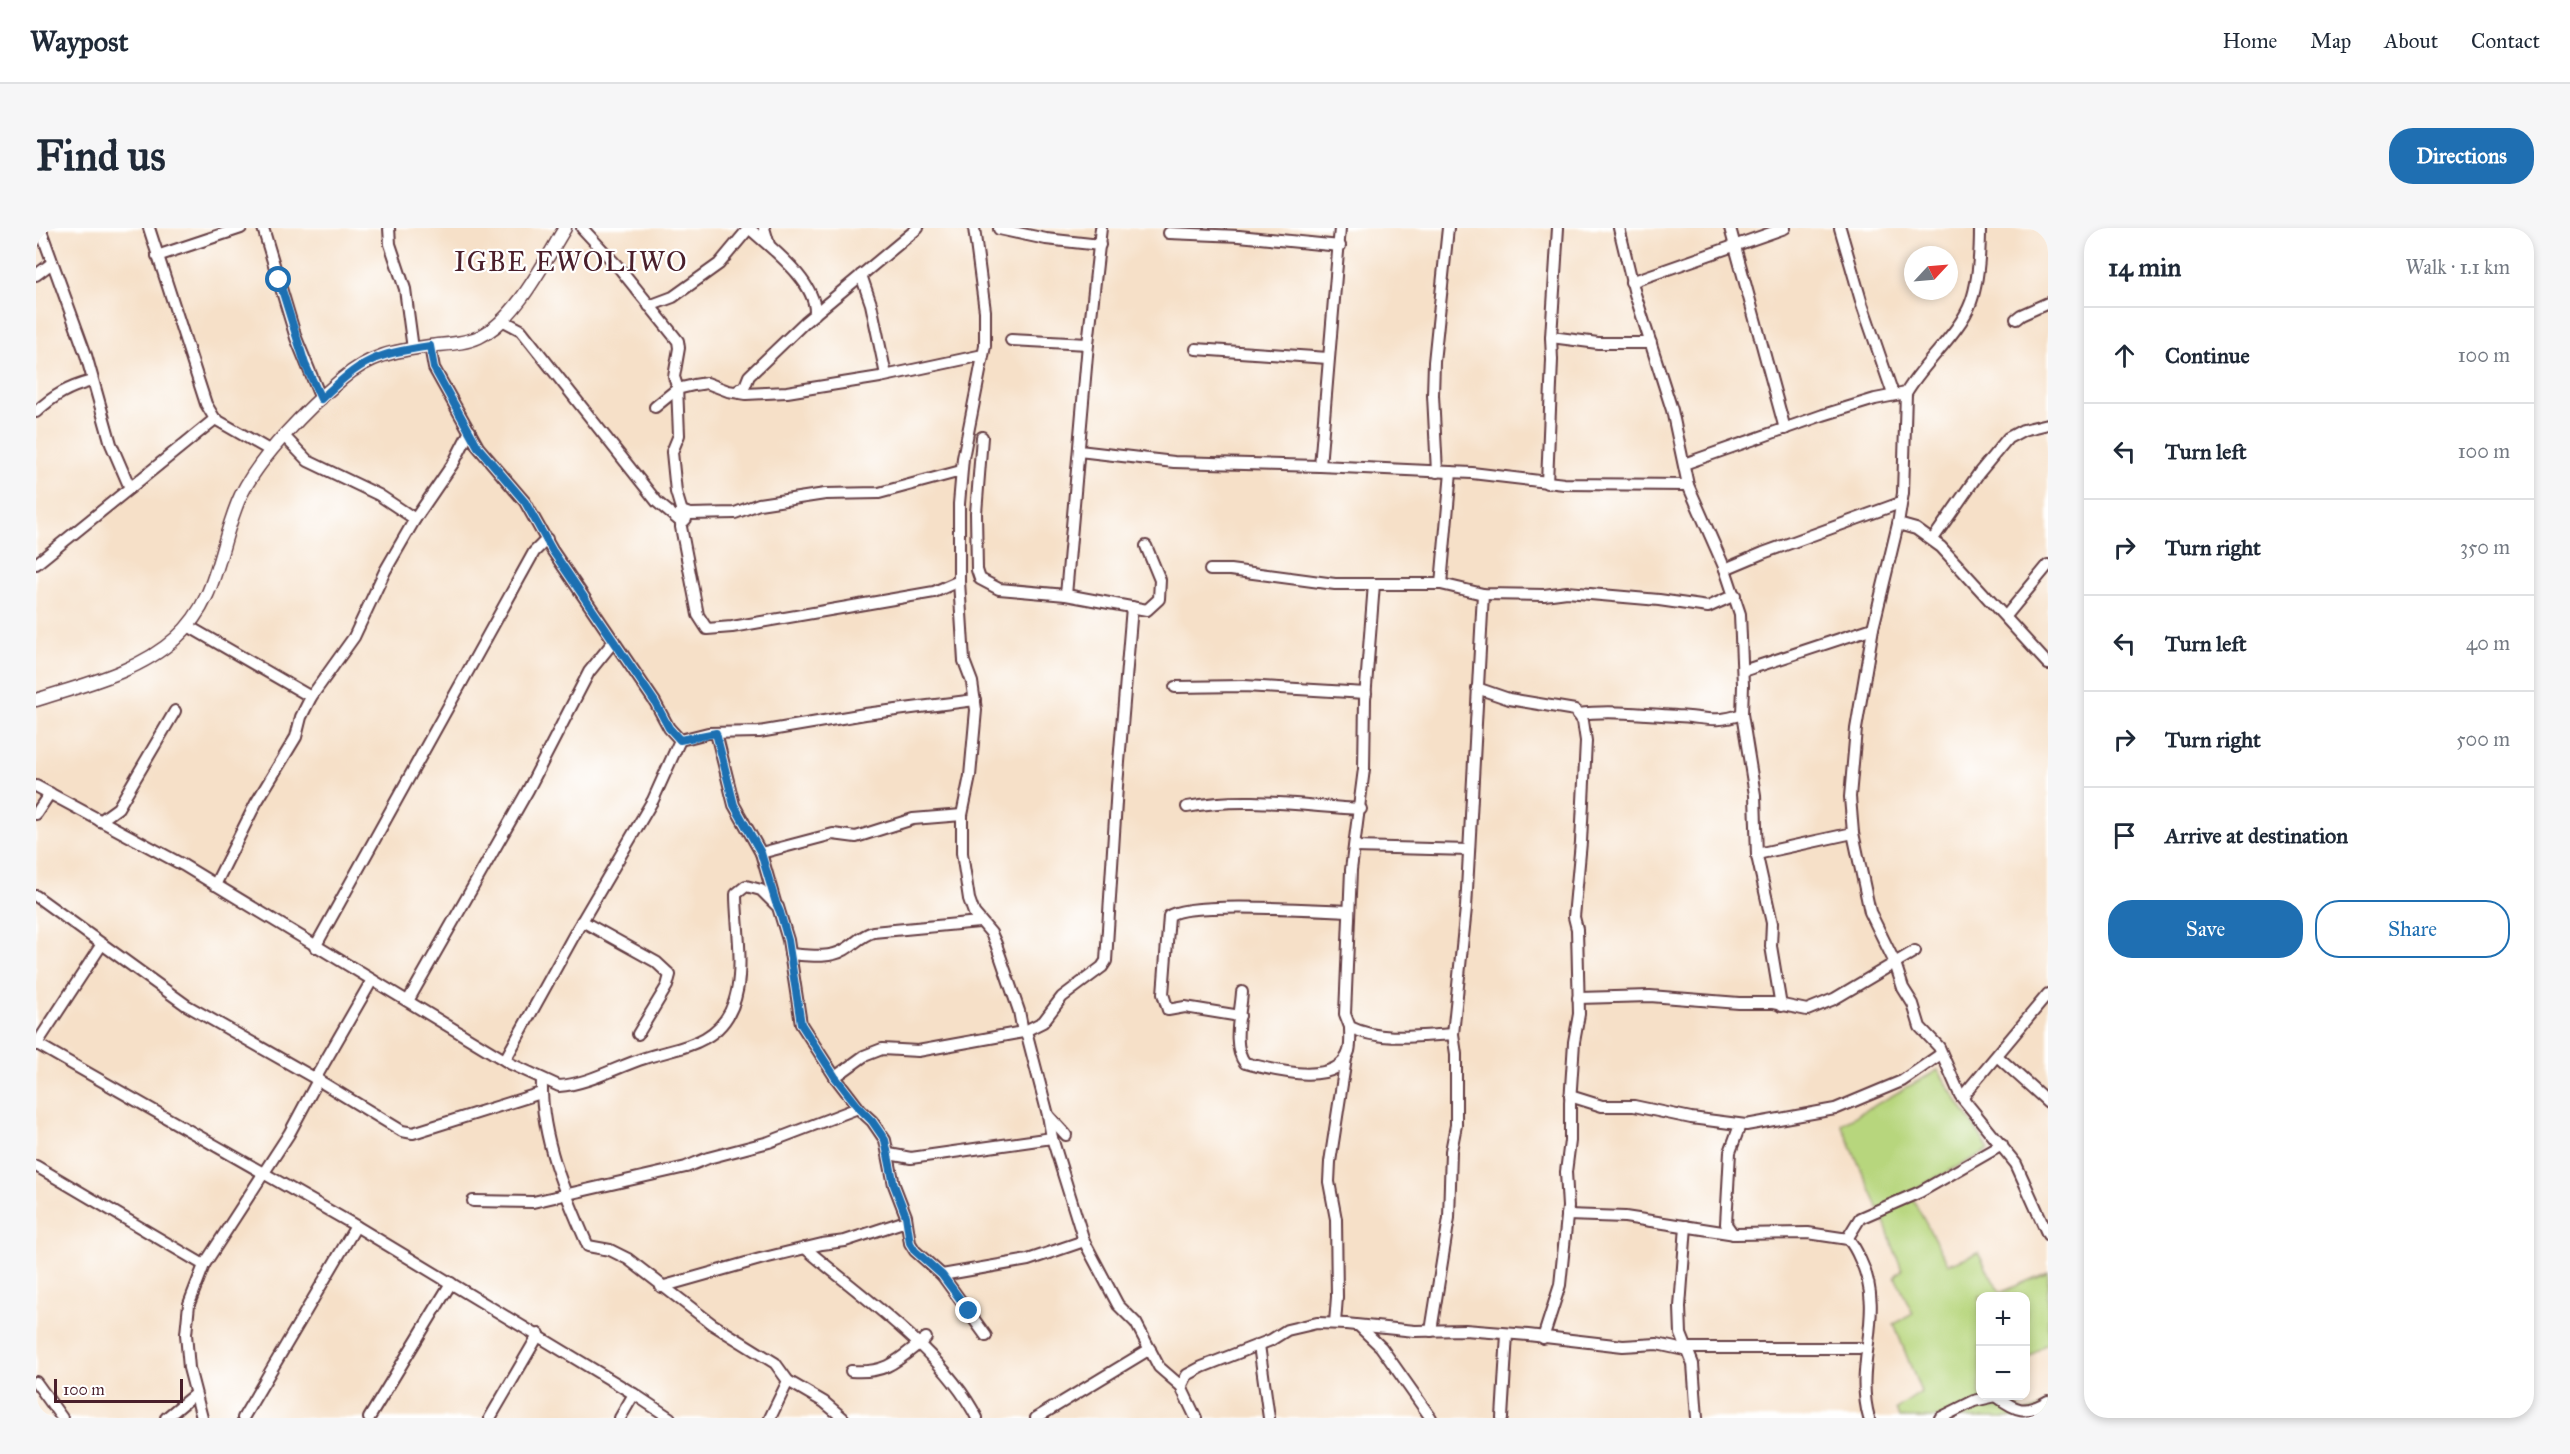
<!DOCTYPE html>
<meta charset="utf-8">
<style>
:root{--surface:#fff;--page:#f6f6f7;--text:#1f2937;--muted:#747a83;--line:#e0e1e3;--accent:#1f6fb2}
body{margin:0;font-family:"IM FELL Great Primer",serif;background:var(--page);color:var(--text)}
.controls{position:absolute;right:18px;bottom:18px;display:grid;overflow:hidden;border-radius:12px;box-shadow:0 3px 9px #0003}
.controls button{width:54px;height:54px;display:grid;place-items:center;padding:0;border:0;border-bottom:2px solid var(--line);background:var(--surface);color:var(--text);font:30px sans-serif}
.compass{position:absolute;left:1868px;top:18px;width:54px;height:54px;border-radius:50%;background:var(--surface);box-shadow:0 3px 9px #0003;rotate:64deg}
.scale{position:absolute;left:18px;bottom:15px;width:129px;box-sizing:border-box;padding-left:6px;border:3px solid #4a1f2b;border-top:0;font-size:16px;line-height:21px;white-space:nowrap;color:#4a1f2b;-webkit-text-stroke:4px #fff;paint-order:stroke}
.stop{position:absolute;width:18px;height:18px;margin:-14px;border:4px solid #1f6fb2;border-radius:50%;background:#fff}
.stop.end{background:#1f6fb2;border-color:#fff;box-shadow:0 2px 6px #0008}
.list{margin:0;padding:0;list-style:none}
h2{display:flex;justify-content:space-between;align-items:center;height:78px;margin:0;padding:0 24px;font-size:26px}
h2 small{font-size:20px;font-weight:400;color:var(--muted)}
.list li{display:grid;grid-template-columns:39px 1fr auto;gap:18px;align-items:center;box-sizing:border-box;height:96px;padding:0 24px;border-top:2px solid var(--line)}
.list b{display:block;font-size:22px;white-space:nowrap}
.list em{font-size:20px;font-style:normal;color:var(--muted)}
.actions{display:flex;gap:12px;padding:18px 24px}
.actions a{flex:1;padding:14px 0;border:2px solid var(--accent);border-radius:24px;text-align:center;font-size:21px;color:var(--accent)}
.actions .main{background:var(--accent);color:#fff}
.icon{flex:none;width:33px;height:33px;fill:none;stroke:currentColor;stroke-width:2;stroke-linecap:round;stroke-linejoin:round}
.map{position:relative;flex:none;width:2012px;height:1190px;overflow:hidden;border-radius:24px}
header{display:flex;align-items:center;gap:36px;box-sizing:border-box;height:84px;padding:0 30px;background:var(--surface);border-bottom:2px solid var(--line)}
header strong{font-size:28px}
nav{display:flex;gap:33px;margin-inline-start:auto;font-size:21px}
.intro{display:flex;align-items:center;justify-content:space-between;box-sizing:border-box;height:144px;padding:0 36px}
h1{margin:0;font-size:42px}
.button{padding:15px 27px;border-radius:24px;background:var(--accent);color:#fff;font-size:21px;font-weight:700}
main{display:flex;gap:36px;padding:0 36px}
aside{flex:1;background:var(--surface);border-radius:24px;box-shadow:0 3px 9px #0003}
.map>svg:first-child{display:block}
</style>
<header>
<strong>Waypost</strong>
<nav><a>Home</a><a>Map</a><a>About</a><a>Contact</a></nav>
</header>
<div class="intro"><h1>Find us</h1><a class="button">Directions</a></div>
<main>
<div class="map">
<svg width="2012" height="1190" viewBox="0 0 2012 1190">
<rect width="100%" height="100%" fill="#fff"/>
<filter id="ink" filterUnits="userSpaceOnUse"><feTurbulence type="fractalNoise" baseFrequency=".0167" numOctaves="2"/><feDisplacementMap in="SourceGraphic" scale="12" xChannelSelector="R" yChannelSelector="G"/><feConvolveMatrix kernelMatrix="1 2 1 2 8 2 1 2 1" color-interpolation-filters="sRGB"/></filter>
<filter id="wash" filterUnits="userSpaceOnUse"><feTurbulence type="fractalNoise" baseFrequency=".008" numOctaves="4" result="noise"/><feDisplacementMap in="SourceGraphic" scale="24" xChannelSelector="R" yChannelSelector="G"/><feGaussianBlur stdDeviation="1.35" result="paint"/><feColorMatrix in="noise" values="0 0 0 0 0 0 0 0 0 0 0 0 0 0 0 0 0 1.4 0 .05"/><feComposite in="paint" operator="in"/></filter>
<g filter="url(#wash)">
<rect width="100%" height="100%" fill="#f6e0c8"/>
<!-- green -->
<polygon fill="#b7d67d" stroke="#807a54" stroke-width="1.5" points="1902,842 1953,922 1873,964 1912,1036 1942,1025 1964,1065 2012,1044 2012,1114 1990,1132 1990,1068 1944,1068 1944,1168 1977,1168 1986,1186 2012,1176 2012,1190 1863,1190 1860,1181 1885,1164 1858,1096 1877,1086 1859,1048 1866,1042 1845,986 1805,896"/>
</g>
<g filter="url(#ink)">
<g fill="none" stroke-linecap="round" stroke-linejoin="round">
<defs>
<g id="minor">
<polyline points="4,0 50,127 75,216 94,260 179,191"/>
<polyline points="113,0 170,176 179,191 235,223"/>
<polyline points="227,0 260,110 285,171"/>
<polyline points="353,0 354,16 369,61 377,121"/>
<polyline points="546,0 585,42 642,113 643,120 638,149 641,158 643,207 636,224 640,264 646,284 645,299 662,387 671,401 696,399 898,364 923,353"/>
<path d="M713 0C735 20 781 54 779 86"/>
<polyline points="728,0 733,17"/>
<polyline points="938,0 949,83 949,118 927,230 923,276 923,353 928,433 936,454 940,482 934,548 926,587 926,625 933,671 938,685 955,705 960,716 983,783 987,804"/>
<polyline points="1583,0 1599,66 1636,182 1652,257 1689,341 1704,386 1707,457 1706,486 1719,567 1721,628 1736,695 1735,718 1745,778"/>
<polyline points="1694,0 1749,201"/>
<polyline points="1804,0 1826,76 1857,166"/>
<path d="M1944 0C1944 24 1943 52 1935 74 1924 105 1887 135 1870 165L1867 265 1862 296 1837 400 1820 501 1814 569 1817 605 1834 684 1859 735 1867 760 1877 776 1884 799 1903 819 1924 867 1980 936 2012 1007"/>
<polyline points="963,1 1010,11 1064,17"/>
<polyline points="1133,5 1203,8 1304,18"/>
<polyline points="121,28 205,0"/>
<polyline points="0,47 16,35"/>
<polyline points="825,47 835,76 850,147"/>
<polyline points="1595,54 1749,0"/>
<polyline points="613,78 637,69 683,36 713,0"/>
<polyline points="1980,91 1985,87 2012,75"/>
<polyline points="466,92 485,102 621,274 646,295 650,291"/>
<polyline points="1515,109 1562,115 1615,115"/>
<polyline points="975,112 1052,116"/>
<polyline points="394,118 398,140 442,219 489,274 516,322 619,474 633,500 644,512 617,572 542,700 469,832"/>
<polyline points="1160,121 1292,130"/>
<polyline points="700,164 709,158 713,148 769,94 882,0"/>
<polyline points="619,179 641,161 658,157 671,155 692,163 710,166 751,164 844,149 947,127"/>
<path d="M0 184C18 167 33 159 56 153"/>
<polyline points="248,208 272,233 343,267 379,291"/>
<polyline points="946,209 940,285 941,342 944,351 963,361 1030,367 1111,382 1123,371 1124,352 1110,318"/>
<polyline points="1043,223 1138,234 1284,238 1436,245 1528,256 1652,257"/>
<polyline points="1648,236 1787,187 1839,171 1870,165"/>
<polyline points="1284,238 1304,0"/>
<polyline points="1401,244 1397,167 1398,134 1412,0"/>
<polyline points="1511,255 1516,132 1515,109 1522,0"/>
<polyline points="645,283 654,286 699,285 723,276 789,266 843,265 925,243"/>
<polyline points="1862,296 1880,301 1905,319 2012,436"/>
<polyline points="1897,311 1943,245 1972,210 1987,202 2012,196"/>
<polyline points="0,336 94,260"/>
<polyline points="1689,341 1727,325 1864,275"/>
<polyline points="1174,342 1194,342 1299,356 1405,356 1447,366 1508,367 1531,364 1623,372 1672,379 1699,367"/>
<path d="M1338 356 1329 471 1328 541 1315 642 1309 786 1314 799C1344 814 1384 808 1417 806"/>
<polyline points="1405,356 1415,244"/>
<polyline points="1030,367 1052,116 1065,0"/>
<polyline points="1970,388 2012,337"/>
<polyline points="152,398 275,469"/>
<polyline points="1707,443 1837,400"/>
<polyline points="1139,459 1208,458 1330,465"/>
<polyline points="1441,460 1473,471 1539,482 1547,493 1550,513 1545,614 1538,689 1541,701 1543,786 1538,814 1534,875 1534,913 1530,944 1532,979 1524,1057 1507,1110"/>
<path d="M1542 486C1574 482 1609 486 1641 488 1669 489 1678 496 1706 486"/>
<polyline points="680,505 698,577 725,625"/>
<polyline points="644,512 672,505 723,504 829,486 939,472"/>
<path d="M0 558 147 637 475 836 523 858C553 856 580 839 609 830 630 823 650 821 669 810 719 782 700 712 700 666L710 658 725 662 742 679 752 712 765 796 799 849 825 883 836 893 849 912 858 957 870 988 874 1015 879 1023 906 1047 950 1108"/>
<path d="M1151 579C1208 568 1268 578 1325 581"/>
<polyline points="0,586 14,565"/>
<polyline points="64,593 82,580 139,483"/>
<polyline points="1319,619 1433,622"/>
<polyline points="1721,626 1817,605"/>
<polyline points="179,657 220,575 260,509 265,489 275,469 318,409 349,343 379,291 418,234 434,203"/>
<polyline points="0,668 150,777 282,852 253,906 168,1037 153,1076 150,1106 153,1140 166,1190"/>
<polyline points="739,674 725,625 797,606 820,609 877,591 926,587"/>
<polyline points="546,693 620,734 634,747 631,758 602,806"/>
<polyline points="279,719 498,324 511,311"/>
<path d="M754 726C770 727 793 731 808 722 819 716 824 708 837 704L943 694"/>
<path d="M1206 764C1205 785 1195 817 1209 835 1234 841 1302 861 1313 823 1315 815 1314 806 1314 799"/>
<polyline points="1542,770 1614,768 1703,775 1737,775 1771,782 1798,771 1879,723"/>
<polyline points="372,773 492,562 553,444 578,413"/>
<path d="M1204 788 1149 779 1132 782 1127 766 1133 688C1149 673 1285 682 1313 683"/>
<polyline points="990,803 1012,887 1030,907"/>
<polyline points="1,816 315,995 598,1166"/>
<polyline points="0,817 66,716"/>
<polyline points="1961,828 2012,874"/>
<polyline points="799,849 828,828 846,821 882,823 987,804 1007,794 1026,769 1066,739 1070,733 1081,558 1096,379"/>
<polyline points="279,851 336,752"/>
<path d="M506 851C504 909 529 966 552 1018L574 1022 592 1031 676 1096 739 1135 752 1153 788 1174 807 1190"/>
<polyline points="282,852 366,903 377,905 505,865"/>
<polyline points="1534,868 1566,878 1598,878 1655,890 1710,897 1799,881 1866,853 1905,826"/>
<polyline points="1926,869 2012,766"/>
<polyline points="853,926 875,930 1016,910 1012,887"/>
<polyline points="0,938 168,1037"/>
<polyline points="437,973 497,974 650,939 672,930 733,914 822,880"/>
<path d="M1531 987 1589 989 1699 1006 1772 1005 1812 1011C1818 1017 1821 1024 1824 1031 1851 1086 1817 1134 1833 1190"/>
<polyline points="1650,998 1644,1079 1645,1106 1657,1136 1661,1190"/>
<polyline points="1697,1006 1690,996 1694,924 1704,897"/>
<polyline points="1811,1011 1824,990 1884,964 1966,917"/>
<polyline points="1048,1013 1082,1077 1100,1095 1123,1139 1146,1159"/>
<path d="M769 1020C826 1069 907 1123 941 1190"/>
<polyline points="906,1047 992,1032 1048,1013 1016,910"/>
<polyline points="625,1059 724,1031 786,1016 809,1013 870,993"/>
<polyline points="1299,1095 1301,1069 1300,991 1293,954 1294,934 1310,830"/>
<polyline points="1324,1099 1345,1119 1395,1190"/>
<polyline points="1395,1103 1413,990 1415,923 1420,897 1420,826 1417,806 1430,680 1447,366"/>
<polyline points="1223,1117 1233,1190"/>
<polyline points="1652,1120 1823,1120"/>
<path d="M815 1143C852 1146 863 1131 890 1110"/>
<polyline points="0,1154 26,1190"/>
<path d="M1960 1168C1980 1183 1989 1187 2012 1173"/>
<polyline points="130,1190 159,1166"/>
<polyline points="207,1190 320,998"/>
<polyline points="333,1190 415,1055"/>
<polyline points="454,1190 503,1106"/>
<polyline points="584,1190 598,1166 634,1190"/>
<polyline points="734,1190 752,1153"/>
<polyline points="1000,1190 1114,1121"/>
<polyline points="1160,1190 1147,1163 1146,1157 1151,1147 1166,1139 1235,1112 1251,1102 1281,1095 1310,1096 1379,1103 1429,1102 1492,1107 1587,1118 1621,1116 1653,1123"/>
<polyline points="1466,1190 1471,1106"/>
<polyline points="1904,1190 1938,1173 1960,1168"/>
</g>
<path id="tertiary" d="M0 472C47 457 103 444 140 410 184 371 182 316 205 267 225 227 272 180 306 151 334 127 358 123 394 118 410 116 428 116 443 109 480 92 508 34 529 0"/>
</defs>
<!-- minor casing -->
<use href="#minor" stroke="#643c43" stroke-width="14"/>
<!-- tertiary casing -->
<use href="#tertiary" stroke="#643c43" stroke-width="15"/>
<!-- minor -->
<use href="#minor" stroke="#fff" stroke-width="10"/>
<!-- tertiary -->
<use href="#tertiary" stroke="#fff" stroke-width="12"/>
</g>
</g>
<g fill="none" stroke-linecap="round" stroke-linejoin="round" filter="url(#ink)">
<!-- route -->
<path stroke="#1f6fb2" stroke-width="8" d="M243 52 269 136 285 171C327 131 337 127 394 118L398 140 442 219 489 274 516 322 619 474 633 500 644 512 680 505 698 577 725 625 740 675 744 684 752 712 765 796 799 849 825 882 836 893 849 912 858 957 870 988 874 1015 879 1023 906 1047 933 1083"/>
</g>
<g text-anchor="middle" stroke-width="4.5" stroke-linejoin="round" paint-order="stroke">
<!-- quarter labels -->
<g font-size="27" letter-spacing="1.5" fill="#4a1f2b" stroke="#fff">
<text x="535" y="43">IGBE EWOLIWO</text>
</g>
</g>
</svg>
<div class="controls">
<button>+</button>
<button>−</button>
</div>
<svg class="compass" viewBox="-18 -18 36 36"><path d="M0-13l5 13h-10z" fill="#e53935"/><path d="M0 13l5-13h-10z" fill="#747a83"/></svg>
<div class="scale">100 m</div>
<div class="stop" style="left:243px;top:52px"></div>
<div class="stop end" style="left:933px;top:1083px"></div>
</div>
<aside>
<h2>14 min<small>Walk · 1.1 km</small></h2>
<ul class="list">
<li><svg class="icon" aria-label="ahead" viewBox="0 0 24 24"><path d="M12 20V5M6 11l6-6 6 6"/></svg><div><b>Continue</b></div><em>100 m</em></li>
<li><svg class="icon" aria-label="left" viewBox="0 0 24 24"><path d="M17 20v-9H6M10 6l-5 5 5 5"/></svg><div><b>Turn left</b></div><em>100 m</em></li>
<li><svg class="icon" aria-label="right" viewBox="0 0 24 24"><path d="M7 20v-9h11M14 6l5 5-5 5"/></svg><div><b>Turn right</b></div><em>350 m</em></li>
<li><svg class="icon" aria-label="left" viewBox="0 0 24 24"><path d="M17 20v-9H6M10 6l-5 5 5 5"/></svg><div><b>Turn left</b></div><em>40 m</em></li>
<li><svg class="icon" aria-label="right" viewBox="0 0 24 24"><path d="M7 20v-9h11M14 6l5 5-5 5"/></svg><div><b>Turn right</b></div><em>500 m</em></li>
<li><svg class="icon" aria-label="arrive" viewBox="0 0 24 24"><path d="M6 21V4h12l-3 4 3 4H6"/></svg><div><b>Arrive at destination</b></div></li>
</ul>
<div class="actions"><a class="main">Save</a><a>Share</a></div>
</aside>
</main>
